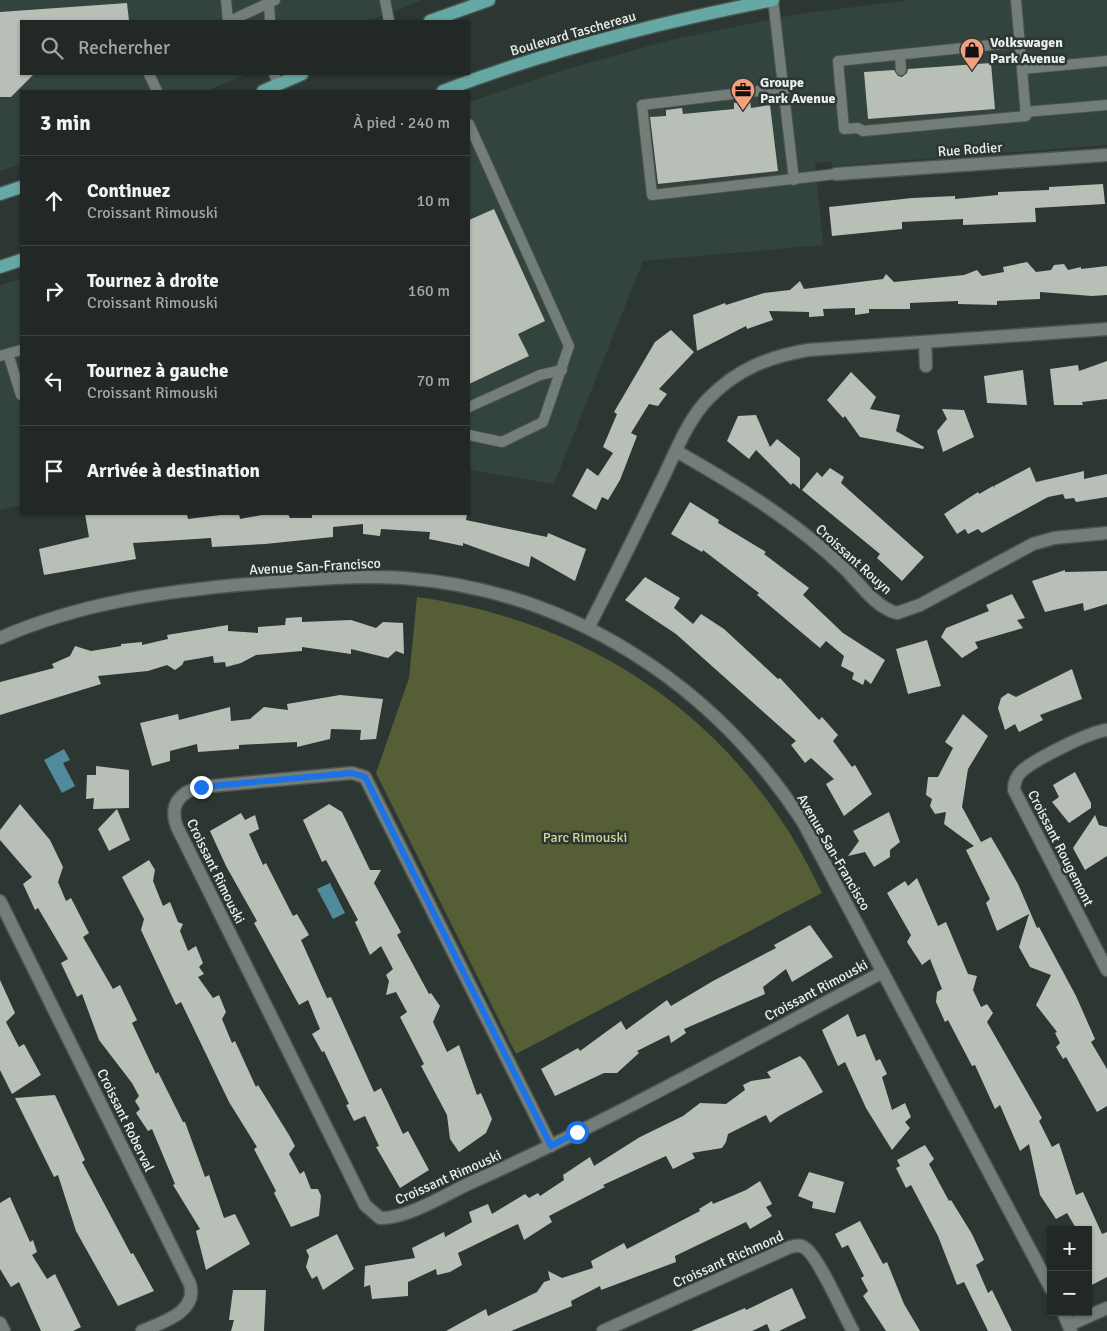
<!DOCTYPE html>
<html lang="fr">
<meta charset="utf-8">
<style>
:root{--surface:#212826;--page:#29302e;--text:#f1f3f6;--muted:#a2a6a7;--line:#3e4443}
body{margin:0;font-family:Signika,sans-serif;background:var(--page);color:var(--text)}
.controls{position:absolute;right:15px;bottom:15px;display:grid;overflow:hidden;border-radius:0px;box-shadow:0 1px 4px #0004}
.controls button{width:45px;height:45px;display:grid;place-items:center;padding:0;border:0;border-bottom:1px solid var(--line);background:var(--surface);color:var(--text);font:25px sans-serif}
.stop{position:absolute;width:15px;height:15px;margin:-11px;border:4px solid #1a73e8;border-radius:50%;background:#fff}
.stop.end{background:#1a73e8;border-color:#fff;box-shadow:0 1px 5px #0008}
.list{margin:0;padding:0;list-style:none}
h2{display:flex;justify-content:space-between;align-items:center;height:65px;margin:0;padding:0 20px;font-size:21px}
h2 small{font-size:16px;font-weight:400;color:var(--muted)}
.list li{display:grid;grid-template-columns:32px 1fr auto;gap:15px;align-items:center;box-sizing:border-box;height:90px;padding:0 20px;border-top:1px solid var(--line)}
.list b{display:block;font-size:19px;white-space:nowrap}
.list p{margin:0;font-size:16px;white-space:nowrap;color:var(--muted)}
.list em{font-size:16px;font-style:normal;color:var(--muted)}
.icon{flex:none;width:28px;height:28px;fill:none;stroke:currentColor;stroke-width:2;stroke-linecap:round;stroke-linejoin:round}
.map{position:relative;flex:none;width:1107px;height:1331px;overflow:hidden}
.search{position:absolute;background:var(--surface);box-shadow:0 1px 4px #0004;left:20px;top:20px;width:450px;height:55px;display:flex;align-items:center;gap:12px;box-sizing:border-box;padding:0 18px;border-radius:0px;color:var(--muted);font-size:19px}
.panel{position:absolute;background:var(--surface);box-shadow:0 1px 4px #0004;left:20px;top:90px;width:450px;height:425px;border-radius:0px}
.map>svg:first-child{display:block}
</style>
<div class="map">
<svg width="1107" height="1331" viewBox="0 0 1107 1331">
<rect width="100%" height="100%" fill="#2c3632"/>
<!-- built -->
<g fill="#33433d">
<polygon points="0,0 422,0 369,21 21,21 21,74 247,74 206,91 21,91 21,164 0,171"/>
<polygon points="910,0 1107,0 1107,145 832,166 832,162 815,163 823,245 643,261 554,484 469,470 469,102 560,71 670,40 799,14"/>
<polygon points="21,279 21,505 0,510 0,285"/>
</g>
<!-- green -->
<path fill="#565e36" d="M417 597C565 618 694 691 779 817 796 841 809 867 822 893L516 1054 376 773 409 678Z"/>
<!-- water -->
<g fill="#508a9b">
<polygon points="64,749 70,760 63,763 75,786 62,793 44,760"/>
<polygon points="330,883 345,913 333,919 317,889"/>
</g>
<!-- building -->
<g fill="#b8bfb7">
<polygon points="127,3 129,21 21,21 21,74 34,74 11,97 0,97 0,12"/>
<polygon points="991,63 995,109 868,119 864,72 894,70 898,76 902,77 907,73 908,69"/>
<polygon points="750,101 751,108 770,105 778,171 658,184 650,117 666,116 666,110 682,108 683,114 734,109 734,103"/>
<polygon points="1103,184 1105,204 1035,208 1036,222 963,225 963,219 902,222 902,229 832,236 829,207 912,198 955,196 955,199 998,195 998,192 1049,190 1049,187"/>
<polygon points="494,209 545,321 518,334 529,356 469,384 469,220"/>
<polygon points="1027,262 1036,272 1051,270 1054,265 1064,264 1068,270 1081,267 1081,269 1107,266 1107,295 1092,296 1040,292 1040,299 997,301 997,305 958,304 958,301 910,303 910,309 869,309 869,313 855,315 855,308 823,309 824,316 809,317 809,312 769,311 773,320 747,329 746,326 697,351 693,315 725,303 726,305 764,293 790,290 800,281 804,289 883,279 886,274 894,282 964,275 977,270 982,276 1004,272 1003,267"/>
<polygon points="671,330 694,352 659,389 667,394 658,406 649,404 631,433 637,436 620,480 608,500 602,497 596,510 572,496 587,468 598,476 613,453 603,447 617,414 614,412 655,342"/>
<polygon points="1107,361 1107,399 1082,402 1083,405 1054,405 1050,369 1078,365 1079,371"/>
<polygon points="1023,370 1027,405 987,403 984,376"/>
<polygon points="851,372 876,397 870,409 900,415 896,431 924,447 923,449 860,437 845,416 843,418 827,400"/>
<polygon points="942,409 964,410 974,437 943,452 937,431 947,419"/>
<polygon points="756,415 770,447 777,439 800,458 800,489 793,483 791,485 756,450 749,459 727,441 738,416"/>
<polygon points="1030,467 1036,482 1084,471 1084,479 1107,474 1107,497 1076,502 1074,498 1065,499 1063,494 1048,497 982,533 978,529 968,534 965,529 957,534 944,514 978,492 979,494 993,486 995,488 994,486"/>
<polygon points="830,468 844,477 841,483 924,557 902,581 877,558 880,554 802,490 817,472 822,477"/>
<polygon points="690,502 719,520 718,523 766,552 764,554 809,588 803,595 843,633 885,660 871,684 865,679 863,685 852,679 854,673 841,666 844,656 826,641 820,648 757,595 759,593 703,550 702,552 671,534"/>
<polygon points="85,514 187,514 188,519 229,514 239,514 240,519 267,514 288,514 290,518 312,518 312,514 467,514 466,520 547,537 548,533 586,549 575,581 531,556 529,567 463,543 463,546 429,539 430,532 381,529 380,536 363,534 363,524 333,527 333,537 265,544 212,547 211,538 133,543 136,559 44,575 39,549 89,537"/>
<polygon points="1065,570 1065,572 1107,571 1107,604 1084,611 1083,603 1045,612 1032,581"/>
<polygon points="645,577 680,598 674,608 693,624 701,614 724,629 778,679 780,678 819,720 822,717 838,735 833,741 852,767 855,765 872,794 844,816 826,784 834,779 811,758 805,763 791,745 796,741 676,634 625,600"/>
<polygon points="1012,594 1025,618 1017,620 1023,628 975,642 978,648 962,658 941,637 946,628 989,611 986,605"/>
<polygon points="302,617 302,622 351,620 376,628 383,622 403,623 404,654 396,651 388,658 351,649 351,654 302,647 302,651 256,655 241,663 226,667 225,662 214,663 213,656 184,661 182,665 175,670 167,665 148,671 98,676 101,684 0,715 0,682 54,668 52,664 70,656 75,646 91,651 121,646 121,644 142,642 142,645 168,639 167,635 228,625 228,631 258,633 258,627 285,625 286,618"/>
<polygon points="927,640 941,686 908,694 896,649"/>
<polygon points="1072,669 1082,699 1040,715 1043,720 1019,732 1015,724 1005,730 998,708 1001,698 1008,693 1016,697"/>
<polygon points="340,695 383,699 376,739 360,740 361,730 331,729 330,739 297,747 297,742 239,745 239,749 198,752 197,744 170,751 170,761 152,766 140,723 178,714 179,720 230,707 231,721 250,719 264,707 288,710 287,704"/>
<polygon points="963,714 988,736 968,769 962,807 981,842 991,837 1001,854 1018,884 1037,928 1039,927 1076,996 1095,1039 1091,1042 1107,1069 1107,1106 1097,1112 1066,1057 1063,1059 1056,1047 1060,1043 1055,1033 1057,1032 1036,1005 1051,975 1030,967 1019,947 1029,914 997,931 986,903 990,899 966,850 974,846 944,824 946,812 935,814 930,806 932,799 926,795 928,777 938,777 953,748 945,742"/>
<polygon points="96,766 129,770 129,808 93,809 94,798 86,799 87,775 96,775"/>
<polygon points="1075,772 1091,803 1091,808 1069,823 1052,802 1059,797 1053,785"/>
<polygon points="20,804 50,840 63,867 58,882 66,901 71,898 89,933 83,937 113,989 120,985 137,1020 132,1023 156,1074 158,1072 183,1122 185,1122 205,1177 209,1175 224,1218 235,1214 250,1244 206,1270 196,1231 200,1229 173,1185 175,1184 152,1129 148,1131 136,1113 140,1109 135,1101 139,1096 132,1083 99,1040 82,994 77,997 61,963 68,959 38,908 35,910 23,884 32,877 0,840 0,830"/>
<polygon points="329,804 342,812 370,870 381,870 374,883 401,932 397,935 429,994 431,993 440,1006 433,1022 447,1052 459,1045 477,1095 481,1093 492,1119 486,1133 459,1152 450,1139 447,1115 421,1066 424,1064 400,1017 407,1012 396,992 386,995 389,981 386,975 393,969 381,946 370,955 355,922 358,920 326,860 322,862 303,820"/>
<polygon points="117,809 130,840 109,851 98,829"/>
<polygon points="889,812 900,842 890,850 890,857 874,867 865,852 848,856 859,841 853,831"/>
<polygon points="241,813 245,820 255,815 259,829 249,834 263,865 266,863 293,916 297,914 309,935 301,940 327,998 331,997 374,1092 381,1088 403,1134 408,1131 429,1170 400,1188 376,1147 379,1146 365,1116 354,1121 346,1105 349,1104 324,1051 322,1052 312,1034 320,1029 308,1000 299,1005 254,923 257,921 226,866 210,831"/>
<polygon points="1095,815 1099,825 1107,827 1107,856 1085,870 1073,848"/>
<polygon points="149,860 155,870 153,881 163,906 170,902 178,922 183,924 180,931 188,951 196,946 203,963 199,967 204,974 198,977 213,998 219,995 226,1012 222,1019 232,1043 235,1041 256,1087 258,1085 289,1135 295,1146 289,1154 300,1174 304,1171 311,1189 318,1189 321,1196 319,1216 291,1227 274,1193 276,1191 254,1149 257,1147 229,1102 181,1002 176,1005 141,930 144,919 122,877"/>
<polygon points="917,878 938,926 946,922 968,974 977,976 973,990 981,1007 987,1004 993,1013 987,1022 1042,1118 1039,1121 1052,1147 1059,1143 1076,1195 1083,1192 1102,1234 1107,1232 1107,1277 1088,1287 1088,1230 1077,1230 1067,1213 1056,1219 1040,1195 1029,1144 1020,1151 1000,1105 995,1109 975,1065 972,1066 948,1020 945,1022 936,1002 937,992 942,989 930,959 922,965 907,942 911,935 887,893 905,881 908,886"/>
<polygon points="810,925 833,957 792,982 786,969 763,987 765,994 684,1029 686,1033 671,1043 669,1035 637,1051 639,1053 617,1073 604,1073 555,1096 541,1069 578,1048 580,1051 621,1021 626,1030 667,1000 671,1006 713,981 776,948 774,945"/>
<polygon points="0,980 15,1013 6,1022 19,1047 24,1044 41,1075 12,1094 0,1070"/>
<polygon points="848,1014 857,1037 865,1034 876,1061 880,1059 887,1074 882,1077 892,1110 905,1103 911,1117 905,1122 910,1128 892,1150 866,1108 845,1062 838,1066 822,1030"/>
<polygon points="800,1056 805,1061 823,1092 779,1116 770,1123 766,1115 728,1134 726,1142 722,1148 692,1153 695,1158 673,1169 666,1156 603,1185 605,1187 549,1216 552,1222 524,1240 518,1224 458,1253 462,1265 450,1272 437,1275 436,1269 408,1282 408,1296 372,1299 370,1285 364,1287 365,1266 415,1258 412,1248 444,1232 445,1237 472,1222 469,1212 488,1204 492,1214 525,1194 529,1198 538,1193 540,1196 564,1180 563,1175 590,1157 594,1166 640,1137 683,1116 700,1103 726,1104 745,1090 743,1085 751,1081 771,1078 767,1072"/>
<polygon points="55,1095 85,1160 82,1162 131,1254 133,1253 154,1291 118,1306 76,1231 58,1175 54,1177 15,1098"/>
<polygon points="925,1145 934,1159 929,1164 949,1201 951,1200 972,1234 984,1260 976,1265 988,1293 992,1290 1012,1331 988,1331 964,1282 957,1285 938,1236 911,1185 906,1188 896,1168 900,1166 897,1160"/>
<polygon points="809,1172 844,1182 835,1213 812,1208 813,1202 798,1196"/>
<polygon points="760,1181 772,1204 766,1207 772,1216 750,1229 746,1222 675,1256 676,1262 601,1290 600,1286 571,1301 572,1306 511,1331 446,1331 486,1309 488,1316 537,1292 544,1282 550,1280 548,1271 562,1278 593,1268 591,1261 624,1243 627,1249 700,1211 699,1209 712,1201 713,1204 746,1190"/>
<polygon points="10,1197 30,1242 33,1240 37,1252 32,1255 47,1279 55,1274 81,1327 73,1331 41,1331 19,1282 11,1287 0,1269 0,1203"/>
<polygon points="860,1221 883,1264 887,1262 904,1304 920,1331 886,1331 863,1296 868,1291 861,1278 864,1276 848,1245 842,1248 835,1234"/>
<polygon points="337,1234 354,1269 323,1290 317,1276 312,1279 306,1267 309,1256 306,1250"/>
<polygon points="792,1288 806,1318 779,1331 770,1331 767,1324 752,1331 691,1331 745,1308 746,1310"/>
<polygon points="233,1290 266,1290 264,1331 231,1331 234,1320 229,1320"/>
</g>
<g fill="none" stroke-linecap="round" stroke-linejoin="round">
<defs>
<g id="service">
<polyline points="226,0 228,21"/>
<polyline points="385,0 389,21"/>
<polyline points="773,0 794,180"/>
<polyline points="1016,0 1026,116 863,131 858,128 844,129 838,61 1020,42"/>
<polyline points="269,4 270,21"/>
<polyline points="230,21 275,0"/>
<polyline points="900,55 901,70"/>
<polyline points="1022,69 1107,61"/>
<polyline points="149,74 157,91"/>
<polyline points="274,74 279,84"/>
<polyline points="783,88 642,105 652,195 836,174"/>
<polyline points="1025,112 1107,105"/>
<polyline points="469,124 569,346 543,422 502,442 469,435"/>
<polyline points="8,354 21,395"/>
<polyline points="0,356 21,350"/>
<polyline points="469,407 540,375 562,370"/>
</g>
<g id="minor">
<polyline points="836,174 1107,155"/>
<polyline points="925,342 926,366"/>
<path d="M676 451C736 485 795 521 845 569 859 583 876 608 897 613L920 605 1033 544 1054 538 1107 533"/>
<path d="M588 628C613 580 637 531 661 482 675 454 686 422 708 399 737 369 768 357 808 350L1107 329"/>
<path d="M1107 730C1089 732 1038 758 1023 770 1017 775 1014 782 1014 790L1107 970"/>
<path d="M0 901 190 1284C198 1312 163 1322 142 1331"/>
<path d="M551 1146 365 777 352 773 201 787C179 792 169 805 177 827L365 1205 380 1218C406 1219 445 1195 468 1184 610 1121 746 1044 883 972"/>
<polyline points="0,1323 4,1331"/>
<polyline points="1069,1325 1107,1308"/>
<path d="M603 1331 790 1247C795 1246 800 1244 805 1248 819 1257 843 1314 853 1331"/>
</g>
<g id="tertiary">
<path d="M0 638C79 603 165 591 250 584 301 580 351 575 403 578 570 590 713 684 803 822L1051 1289"/>
<polyline points="1063,1312 1071,1331"/>
</g>
<g id="primary">
<polyline points="430,21 489,0"/>
<polyline points="263,91 302,74"/>
<path d="M443 91C549 50 661 22 773 0"/>
<polyline points="0,194 21,187"/>
<polyline points="0,267 21,260"/>
</g>
</defs>
<!-- service casing -->
<use href="#service" stroke="#4c5451" stroke-width="12"/>
<!-- minor casing -->
<use href="#minor" stroke="#4c5451" stroke-width="15"/>
<!-- tertiary casing -->
<use href="#tertiary" stroke="#4c5451" stroke-width="15"/>
<!-- primary casing -->
<use href="#primary" stroke="#4c5451" stroke-width="15"/>
<!-- service -->
<use href="#service" stroke="#737e79" stroke-width="10"/>
<!-- minor -->
<use href="#minor" stroke="#737e79" stroke-width="12"/>
<!-- tertiary -->
<use href="#tertiary" stroke="#737e79" stroke-width="12"/>
<!-- primary -->
<use href="#primary" stroke="#65a8a4" stroke-width="12"/>
</g>
<g fill="none" stroke-linecap="round" stroke-linejoin="round">
<!-- route -->
<polyline stroke="#1a73e8" stroke-width="6" points="201,787 352,773 365,777 551,1146 577,1132"/>
</g>
<!-- icons -->
<defs>
<symbol id="shop-pin" viewBox="-11 -11 22 30"><path d="M0 17L-7.5 6A9.5 9.5 0 1 1 7.5 6Z" fill="#f2a07f" stroke="#2c3632"/><path d="M-5-2.5h2.3a2.7 3.5 0 0 1 5.4 0H5L5.5 6h-11ZM-1.5-2.5h3a1.5 2.3 0 0 0-3 0Z" fill="#111"/></symbol>
<symbol id="office-pin" viewBox="-11 -11 22 30"><path d="M0 17L-7.5 6A9.5 9.5 0 1 1 7.5 6Z" fill="#f2a07f" stroke="#2c3632"/><path d="M-6-3h4V-5.5h4V-3h4V5H-6ZM-1-4.5V-3h2v-1.5ZM-6 0V1H6V0Z" fill="#111"/></symbol>
</defs>
<g fill-rule="evenodd">
<use href="#shop-pin" x="958" y="36" width="28" height="38"/>
<use href="#office-pin" x="729" y="76" width="28" height="38"/>
</g>
<g text-anchor="middle" stroke-width="5" stroke-linejoin="round" paint-order="stroke">
<!-- street labels -->
<g font-size="14" fill="#eaf0ed" stroke="#2c3632">
<text transform="translate(573 33) rotate(-16)" y="5">Boulevard Taschereau</text>
<text transform="translate(970 149) rotate(-4)" y="5">Rue Rodier</text>
<text transform="translate(854 559) rotate(42)" y="5">Croissant Rouyn</text>
<text transform="translate(315 566) rotate(-3)" y="5">Avenue San-Francisco</text>
<text transform="translate(1061 848) rotate(63)" y="5">Croissant Rougemont</text>
<text transform="translate(834 852) rotate(60)" y="5">Avenue San-Francisco</text>
<text transform="translate(216 871) rotate(64)" y="5">Croissant Rimouski</text>
<text transform="translate(816 990) rotate(-28)" y="5">Croissant Rimouski</text>
<text transform="translate(126 1120) rotate(64)" y="5">Croissant Roberval</text>
<text transform="translate(448 1177) rotate(-24)" y="5">Croissant Rimouski</text>
<text transform="translate(728 1259) rotate(-24)" y="5">Croissant Richmond</text>
</g>
<!-- poi labels -->
<g font-size="14" font-weight="bold" fill="#eaf0ed" stroke="#2c3632" text-anchor="start">
<text x="990" y="47">Volkswagen<tspan x="990" dy="16">Park Avenue</tspan></text>
<text x="760" y="87">Groupe<tspan x="760" dy="16">Park Avenue</tspan></text>
</g>
<!-- park labels -->
<g font-size="14" fill="#cbda91" stroke="#2c3632">
<text x="585" y="842">Parc Rimouski</text>
</g>
</g>
</svg>
<div class="controls">
<button>+</button>
<button>−</button>
</div>
<div class="stop" style="left:577px;top:1132px"></div>
<div class="stop end" style="left:201px;top:787px"></div>
<div class="search"><svg class="icon" aria-label="search" viewBox="0 0 24 24"><circle cx="10" cy="10" r="6"/><path d="M15 15l6 6"/></svg>Rechercher</div>
<section class="panel">
<h2>3 min<small>À pied · 240 m</small></h2>
<ul class="list">
<li><svg class="icon" aria-label="ahead" viewBox="0 0 24 24"><path d="M12 20V5M6 11l6-6 6 6"/></svg><div><b>Continuez</b><p>Croissant Rimouski</p></div><em>10 m</em></li>
<li><svg class="icon" aria-label="right" viewBox="0 0 24 24"><path d="M7 20v-9h11M14 6l5 5-5 5"/></svg><div><b>Tournez à droite</b><p>Croissant Rimouski</p></div><em>160 m</em></li>
<li><svg class="icon" aria-label="left" viewBox="0 0 24 24"><path d="M17 20v-9H6M10 6l-5 5 5 5"/></svg><div><b>Tournez à gauche</b><p>Croissant Rimouski</p></div><em>70 m</em></li>
<li><svg class="icon" aria-label="arrive" viewBox="0 0 24 24"><path d="M6 21V4h12l-3 4 3 4H6"/></svg><div><b>Arrivée à destination</b></div></li>
</ul>
</section>
</div>
